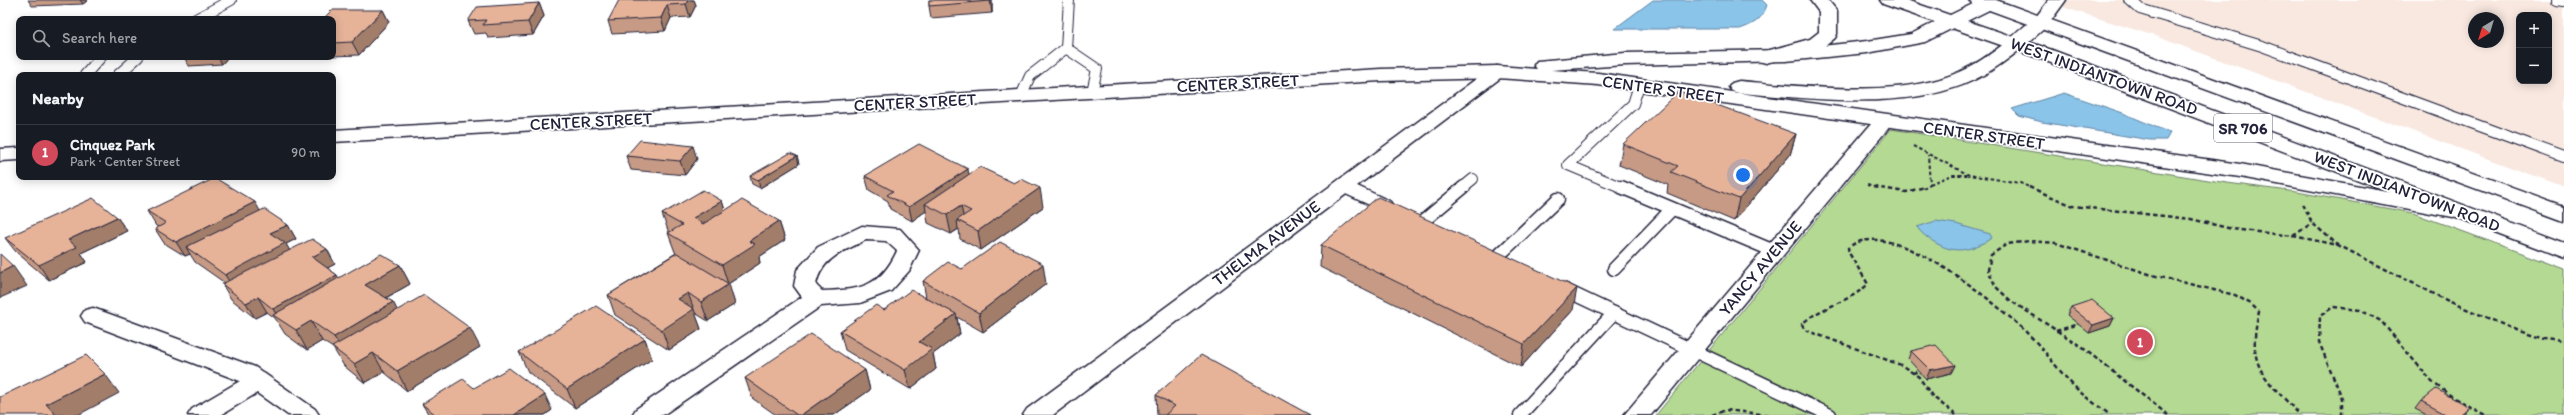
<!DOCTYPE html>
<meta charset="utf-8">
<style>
:root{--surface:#171b24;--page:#242831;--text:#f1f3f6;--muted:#9ea1a6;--line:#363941;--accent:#d1495b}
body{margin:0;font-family:Itim,sans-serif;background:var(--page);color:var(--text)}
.controls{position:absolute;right:12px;top:12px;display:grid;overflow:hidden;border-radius:8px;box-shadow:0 2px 10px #0003}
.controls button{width:36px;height:36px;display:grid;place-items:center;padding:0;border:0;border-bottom:1px solid var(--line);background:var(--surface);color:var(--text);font:20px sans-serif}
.compass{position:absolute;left:2468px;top:12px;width:36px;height:36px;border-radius:50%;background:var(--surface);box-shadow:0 2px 10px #0003;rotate:218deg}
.you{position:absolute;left:1743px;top:175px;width:14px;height:14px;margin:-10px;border:3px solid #fff;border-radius:50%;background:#1a73e8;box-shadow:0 0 0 6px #1a73e833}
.badge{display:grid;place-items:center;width:26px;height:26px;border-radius:50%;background:var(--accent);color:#fff;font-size:13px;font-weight:700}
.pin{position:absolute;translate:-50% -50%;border:2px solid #fff;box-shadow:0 1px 4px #0006}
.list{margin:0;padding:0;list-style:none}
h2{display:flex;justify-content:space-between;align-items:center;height:52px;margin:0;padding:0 16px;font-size:17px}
h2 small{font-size:13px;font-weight:400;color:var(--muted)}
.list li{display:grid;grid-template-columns:26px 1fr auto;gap:12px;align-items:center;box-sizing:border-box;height:56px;padding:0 16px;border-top:1px solid var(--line)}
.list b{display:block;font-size:15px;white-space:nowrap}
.list p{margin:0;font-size:13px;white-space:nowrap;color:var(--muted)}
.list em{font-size:13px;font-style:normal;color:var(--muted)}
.icon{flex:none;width:22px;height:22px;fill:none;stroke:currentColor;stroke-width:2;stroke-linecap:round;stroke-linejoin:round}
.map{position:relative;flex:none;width:2564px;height:415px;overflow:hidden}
.search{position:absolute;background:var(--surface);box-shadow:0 2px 10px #0003;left:16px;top:16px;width:320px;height:44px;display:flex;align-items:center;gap:10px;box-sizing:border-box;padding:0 14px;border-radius:8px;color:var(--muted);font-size:15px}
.panel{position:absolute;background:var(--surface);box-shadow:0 2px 10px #0003;left:16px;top:72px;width:320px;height:108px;border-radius:8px}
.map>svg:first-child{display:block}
</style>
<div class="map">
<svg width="2564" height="415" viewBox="0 0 2564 415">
<rect width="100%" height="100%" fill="#fff"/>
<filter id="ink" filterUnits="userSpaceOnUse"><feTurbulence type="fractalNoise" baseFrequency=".025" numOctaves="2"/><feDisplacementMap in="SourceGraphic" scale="8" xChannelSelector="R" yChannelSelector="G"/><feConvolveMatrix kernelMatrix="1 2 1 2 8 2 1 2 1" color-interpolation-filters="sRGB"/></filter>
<g filter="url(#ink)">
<!-- built -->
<path fill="#f8e8e0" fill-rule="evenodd" d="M2040 0H2564V187L2155 36ZM2519 15H2549V81H2519ZM2474 18H2498V42H2474Z"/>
<!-- green -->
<polygon fill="#b4d993" stroke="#6b7e67" points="1891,129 2227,183 2297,192 2413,213 2564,269 2564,415 1656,415"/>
<!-- water -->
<g fill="#8ac4e9" stroke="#6083a3">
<path d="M1653 0H1762L1767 5C1762 20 1754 24 1740 29H1614Z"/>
<polygon points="2064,93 2123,113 2170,133 2166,140 2150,140 2042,122 2019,116 2012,109"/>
<path d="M1936 221 1956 224 1990 234 1992 238C1969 252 1953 255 1931 240 1925 236 1921 233 1917 227Z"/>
</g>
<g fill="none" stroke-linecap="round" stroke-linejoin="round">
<defs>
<g id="lane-far1">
<polyline points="1069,0 1066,48 1097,69 1092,92"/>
<polyline points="2130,0 2140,9 2262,46 2564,157"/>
<polyline points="2558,0 2564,1"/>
<polyline points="196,19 231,0"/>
<polyline points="85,75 101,57"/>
<polyline points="118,75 138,57"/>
<polyline points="1021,96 1030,76 1066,48"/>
<polyline points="1343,186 1347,188"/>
<polyline points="1462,188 1473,179"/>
<polyline points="1623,188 1568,165 1633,104 1639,85"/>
</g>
<g id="lane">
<polyline points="1345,187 1386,206"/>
<polyline points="1621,187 1774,251"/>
<polyline points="1421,223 1464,187"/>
<polyline points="1496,258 1558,199"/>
<polyline points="1614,269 1672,209"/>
<polyline points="1563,289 1830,415"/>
<polyline points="1520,415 1614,313"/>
</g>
<g id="street">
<polygon points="2049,0 2066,0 2047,26 2035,26 2032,22"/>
<polygon points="1497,66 1503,68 1506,72 1503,76 1053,415 1023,415 1027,409 1491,68"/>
<polygon points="1884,115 1891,117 1894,121 1891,125 1651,415 1624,415 1877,117"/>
<path d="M862 226 900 229 919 250 909 271 891 291 860 303 821 306 663 415H632L636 409 802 297 794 286 797 270 818 247ZM866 240 886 241 897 251C880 288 859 290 822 291L816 285C821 258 844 251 866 240Z"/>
<polygon points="93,308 255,367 315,409 319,415 288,415 257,393 221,415 188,415 192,409 240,381 85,322 81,316 85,310"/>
</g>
<g id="secondary">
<polygon points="1981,0 1996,0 1998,3 1995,7 1925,42 1867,53 1786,61 1625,65 1551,70 1598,73 2240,164 2452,203 2460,205 2463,210 2460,215 2452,217 2240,177 1598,85 1497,78 1381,81 333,142 333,130 1381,69 1497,66 1537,69 1534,65 1537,61 1625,53 1786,50 1867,41 1911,34"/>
<path d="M2041 17 2047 18 2050 22 2047 26C2025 46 2002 66 1974 80 1907 112 1811 98 1739 93L1732 91 1729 87 1732 83 1739 81C1803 86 1899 99 1959 72 1975 65 1991 54 2005 43 2016 35 2028 20 2041 17Z"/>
<polygon points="19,148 19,160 0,161 0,149"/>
</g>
<g id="primary">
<polygon points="1810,0 1828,0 1837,11 1837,34 1835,38 1824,47 1766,63 1759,61 1757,57 1759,53 1810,39 1819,32 1819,12"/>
<polygon points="1880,0 1906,0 2052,50 2564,243 2564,258 2038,58 1883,4"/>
<polygon points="1970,0 1996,0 2564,206 2564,221 1973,4"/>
</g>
</defs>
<!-- lane-far1 casing -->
<use href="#lane-far1" stroke="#22223b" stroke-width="12"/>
<!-- lane casing -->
<use href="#lane" stroke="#22223b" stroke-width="15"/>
<!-- street casing -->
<use href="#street" stroke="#22223b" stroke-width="3"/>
<!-- secondary casing -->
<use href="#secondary" stroke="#22223b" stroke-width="3"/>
<!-- primary casing -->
<use href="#primary" stroke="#22223b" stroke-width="3"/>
<!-- path-far1 -->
<g stroke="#22223b" stroke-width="2" stroke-dasharray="3.5 2.5" stroke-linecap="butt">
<polyline points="1913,146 1969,175 2020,183 2031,188"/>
<polyline points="1930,184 1952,175 1967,175"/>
<polyline points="1867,185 1878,188"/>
<polyline points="1923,188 1930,184 1928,155"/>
</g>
<!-- path -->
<g stroke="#22223b" stroke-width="2.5" stroke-dasharray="4.5 3" stroke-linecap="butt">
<polyline points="1874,187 1906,192 1925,187"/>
<polyline points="2029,187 2073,206 2191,219 2232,229 2293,236 2338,245 2448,301 2518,331 2543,339 2564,341"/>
<polyline points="2303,204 2312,223 2338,245"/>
<polyline points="2293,236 2312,223"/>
<polyline points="2056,331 2078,324"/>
<polyline points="1913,373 1919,371"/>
<polyline points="1712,415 1726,410 1769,415"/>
<path d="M1956 415 1932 396 1919 377 1901 365 1805 330 1802 324C1821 306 1849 303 1868 284L1849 253 1848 248C1889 212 1999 305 2028 334 2046 351 2059 372 2077 389 2087 399 2099 406 2110 415"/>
<path d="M2168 415 2079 345 2011 301 1996 287 1988 270 1991 255 2007 244 2029 241 2056 243 2152 275 2235 295 2251 304 2259 312C2246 369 2264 376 2300 415"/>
<polyline points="2342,415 2342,398 2319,342 2320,316 2333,307 2360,310 2381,321 2432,382 2454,398 2485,415"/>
</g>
<!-- lane-far1 -->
<use href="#lane-far1" stroke="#fff" stroke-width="10"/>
<!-- lane -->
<use href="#lane" stroke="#fff" stroke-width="12"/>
<!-- street -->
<use href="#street" fill="#fff" fill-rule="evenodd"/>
<!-- secondary -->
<use href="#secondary" fill="#fff" fill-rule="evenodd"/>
<!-- primary -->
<use href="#primary" fill="#fff" fill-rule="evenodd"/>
</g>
<!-- wall -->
<g fill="#c69a84" stroke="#22223b">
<polygon points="28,0 88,0 83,4 32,6"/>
<polygon points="623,0 694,0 696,5 690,17 671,18 665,31 612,34 608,21"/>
<polygon points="929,0 992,0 992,13 931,18 929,6"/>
<polygon points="539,3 544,16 533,35 488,38 486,33 474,34 468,21"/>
<polygon points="383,10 389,22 359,55 333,56 333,19"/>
<polygon points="184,57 228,57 222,64 189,66"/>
<polygon points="1796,134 1790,155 1734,221 1667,193 1668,185 1619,165 1623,144"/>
<polygon points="626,156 697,159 685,175 631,170"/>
<polygon points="797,156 799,164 760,188 752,184 750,176"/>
<polygon points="969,175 1043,207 981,250 960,239 959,229 951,234 928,223 926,211 912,221 890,209 888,201 869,190 865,176"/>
<polygon points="722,201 725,210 779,221 785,240 759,257 760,263 728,284 735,304 708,321 695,313 701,329 669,350 615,315 608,295 676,253 675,252 668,233 669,233 662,214"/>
<polygon points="147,211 260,211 288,225 296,239 286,244 289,250 335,264 327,268 337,275 338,278 400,265 410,284 386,298 393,302 397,311 480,347 407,391 384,372 365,383 344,366 333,348 322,341 307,350 285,334 275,318 267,312 255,318 231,299 222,284 225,283 195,262 190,254 185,256 164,243 155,229 159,227 156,226"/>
<polygon points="117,217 127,231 81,253 87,262 49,280 16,252 5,238"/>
<polygon points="1321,245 1573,310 1521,367 1320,267"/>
<polygon points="962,269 1046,284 983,332 957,317 960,334 933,354 936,369 910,389 845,350 840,331 884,310 926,298 923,281"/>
<polygon points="2071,307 2114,318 2110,326 2089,333 2067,315"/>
<polygon points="645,339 652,359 575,408 528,372 519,352"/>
<polygon points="1911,351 1955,365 1951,373 1926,379 1908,359"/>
<polygon points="865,370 870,390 834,415 776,415 752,398 745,378"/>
<polygon points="474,388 552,410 545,415 429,415 422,404"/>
<polygon points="1156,395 1310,415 1157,415"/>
<polygon points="2421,401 2463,415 2427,415 2415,409"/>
</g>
<!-- shaded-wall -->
<g fill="#a17d6b" stroke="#22223b">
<polygon points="80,0 88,0 83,4"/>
<polygon points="688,0 694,0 696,5 690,17 686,4"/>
<polygon points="990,0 992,0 992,13"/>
<polygon points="539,3 544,16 533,35 528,22"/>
<polygon points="667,5 671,18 665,31 661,18"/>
<polygon points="383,10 389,22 359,55 352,42"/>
<polygon points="231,16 233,19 228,19"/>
<polygon points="218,57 228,57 222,64"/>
<polygon points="1796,134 1790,155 1734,221 1739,199"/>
<polygon points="693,146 697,159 685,175 680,161"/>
<polygon points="797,156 799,164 760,188 758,180"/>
<polygon points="968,169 970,183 925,204 926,211 912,221 909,207"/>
<polygon points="1040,188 1043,207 981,250 978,231"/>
<polygon points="722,201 728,219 699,237 693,218"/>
<polygon points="255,202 263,216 186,247 190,254 185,256 176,242"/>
<polygon points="961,206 965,224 957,220 958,229 951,234 947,215"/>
<polygon points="117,217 127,231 81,253 87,262 49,280 39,265 68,240"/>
<polygon points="779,221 785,240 759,257 760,263 728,284 722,265 749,241"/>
<polygon points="288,225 296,239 286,244 294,258 234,289 225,275 270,233"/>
<polygon points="327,249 335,264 320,272 312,257"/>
<polygon points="1043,264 1046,284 983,332 979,313"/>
<polygon points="400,265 410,284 375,304 365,285"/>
<polygon points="13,266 27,286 0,298 0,273"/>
<polygon points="337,275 345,290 279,319 273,309"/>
<polygon points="729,284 735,304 708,321 701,302"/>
<polygon points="1577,288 1573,310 1521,367 1524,344"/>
<polygon points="688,293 701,329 669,350 662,330 678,299"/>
<polygon points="258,297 267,312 255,318 246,303"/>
<polygon points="393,302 403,321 346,356 334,337"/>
<polygon points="956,314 960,334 933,354 936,369 910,389 905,370 919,342"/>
<polygon points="2114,318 2110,326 2089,333 2093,325"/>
<polygon points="311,321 322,341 307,350 296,330"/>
<polygon points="470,328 480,347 407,391 397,371"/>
<polygon points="645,339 652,359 575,408 567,389"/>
<polygon points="373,353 384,372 365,383 354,364"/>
<polygon points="1955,365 1951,373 1926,379 1930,370"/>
<polygon points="865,370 870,390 834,415 801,415"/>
<polygon points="105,374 119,393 78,415 54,415 46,404"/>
<polygon points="545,395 552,410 545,415 514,415"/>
<polygon points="2469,407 2463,415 2460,415"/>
</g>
<!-- building -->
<g fill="#e6b399" stroke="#22223b">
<polygon points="619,0 688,0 686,4 667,5 661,18 608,21"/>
<polygon points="929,0 990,0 990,1 929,6"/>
<polygon points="539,3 528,22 483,25 486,20 468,21 477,7"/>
<polygon points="332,10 383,10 352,42 333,43 333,19 323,19"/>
<polygon points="231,16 228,19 208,19 210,17"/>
<polygon points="1679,91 1796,134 1739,199 1671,172 1678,166 1623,144"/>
<polygon points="640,140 693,146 680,161 626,156"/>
<polygon points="919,144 968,169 909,207 887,195 893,191 865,176"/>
<polygon points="790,153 797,156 758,180 750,176"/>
<polygon points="980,167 1014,183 1021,179 1040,188 978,231 957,220 971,211 961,206 947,215 925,204"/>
<polygon points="215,178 255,202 176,242 155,229 166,223 147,211"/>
<polygon points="703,190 722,201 693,218 703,224 742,200 779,221 749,241 755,244 722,265 668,233 682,225 662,214"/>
<polygon points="1378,197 1577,288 1524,344 1321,245"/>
<polygon points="93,198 117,217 68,240 77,247 39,265 5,238"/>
<polygon points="264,209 288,225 270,233 285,243 225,275 186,247"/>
<polygon points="312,239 327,249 312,257 337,275 273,309 258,297 246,303 222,284"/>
<polygon points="1000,242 1043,264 979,313 923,281 948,262 962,269"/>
<polygon points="677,253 729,284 701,302 688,293 678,299 694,309 662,330 608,295"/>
<polygon points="0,254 13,266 0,273"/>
<polygon points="381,254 400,265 365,285 393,302 334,337 311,321 296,330 273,315"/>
<polygon points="911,290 956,314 919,342 932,349 905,370 840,331 876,305 884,310"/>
<polygon points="424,295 470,328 397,371 373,353 354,364 332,347"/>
<polygon points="2092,300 2114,318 2093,325 2071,307"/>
<polygon points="596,306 645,339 567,389 519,352"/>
<polygon points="811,334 865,370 801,415 797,415 745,378"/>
<polygon points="1936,345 1955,365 1930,370 1911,351"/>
<polygon points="86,355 105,374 46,404 56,415 0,415 0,397"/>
<polygon points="1201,355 1310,415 1165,415 1175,406 1156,395"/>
<polygon points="509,368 545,395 514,415 436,415 422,404 463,379 474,388"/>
<polygon points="2436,389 2469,407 2460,415 2447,415 2421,401"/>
</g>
</g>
<g text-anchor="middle" stroke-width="3.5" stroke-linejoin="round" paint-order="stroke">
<!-- shield labels -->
<rect fill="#fff" stroke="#646476" stroke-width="1" x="2214" y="114" width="58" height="28" rx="3"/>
<g font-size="16" font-weight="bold" fill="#22223b">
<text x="2243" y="134">SR 706</text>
</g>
<!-- street labels -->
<g font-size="17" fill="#22223b" stroke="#fff">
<text transform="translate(2104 76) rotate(20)" y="6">WEST INDIANTOWN ROAD</text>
<text transform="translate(1238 83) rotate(-3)" y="6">CENTER STREET</text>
<text transform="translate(1663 89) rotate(8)" y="6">CENTER STREET</text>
<text transform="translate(915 102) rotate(-3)" y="6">CENTER STREET</text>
<text transform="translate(591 121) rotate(-3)" y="6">CENTER STREET</text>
<text transform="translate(1984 135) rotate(8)" y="6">CENTER STREET</text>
<text transform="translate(2407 191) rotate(21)" y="6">WEST INDIANTOWN ROAD</text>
<text transform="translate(1266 243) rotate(-37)" y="6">THELMA AVENUE</text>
<text transform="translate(1760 268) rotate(-50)" y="6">YANCY AVENUE</text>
</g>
</g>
</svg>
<div class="controls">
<button>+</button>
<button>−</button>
</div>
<svg class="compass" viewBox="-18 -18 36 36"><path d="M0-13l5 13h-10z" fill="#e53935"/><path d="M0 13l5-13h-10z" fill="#9ea1a6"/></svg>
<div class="you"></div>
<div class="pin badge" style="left:2140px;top:342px">1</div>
<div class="search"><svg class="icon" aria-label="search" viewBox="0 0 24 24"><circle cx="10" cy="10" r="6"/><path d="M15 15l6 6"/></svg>Search here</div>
<section class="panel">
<h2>Nearby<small></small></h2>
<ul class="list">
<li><span class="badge">1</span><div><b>Cinquez Park</b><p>Park · Center Street</p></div><em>90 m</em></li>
</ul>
</section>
</div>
